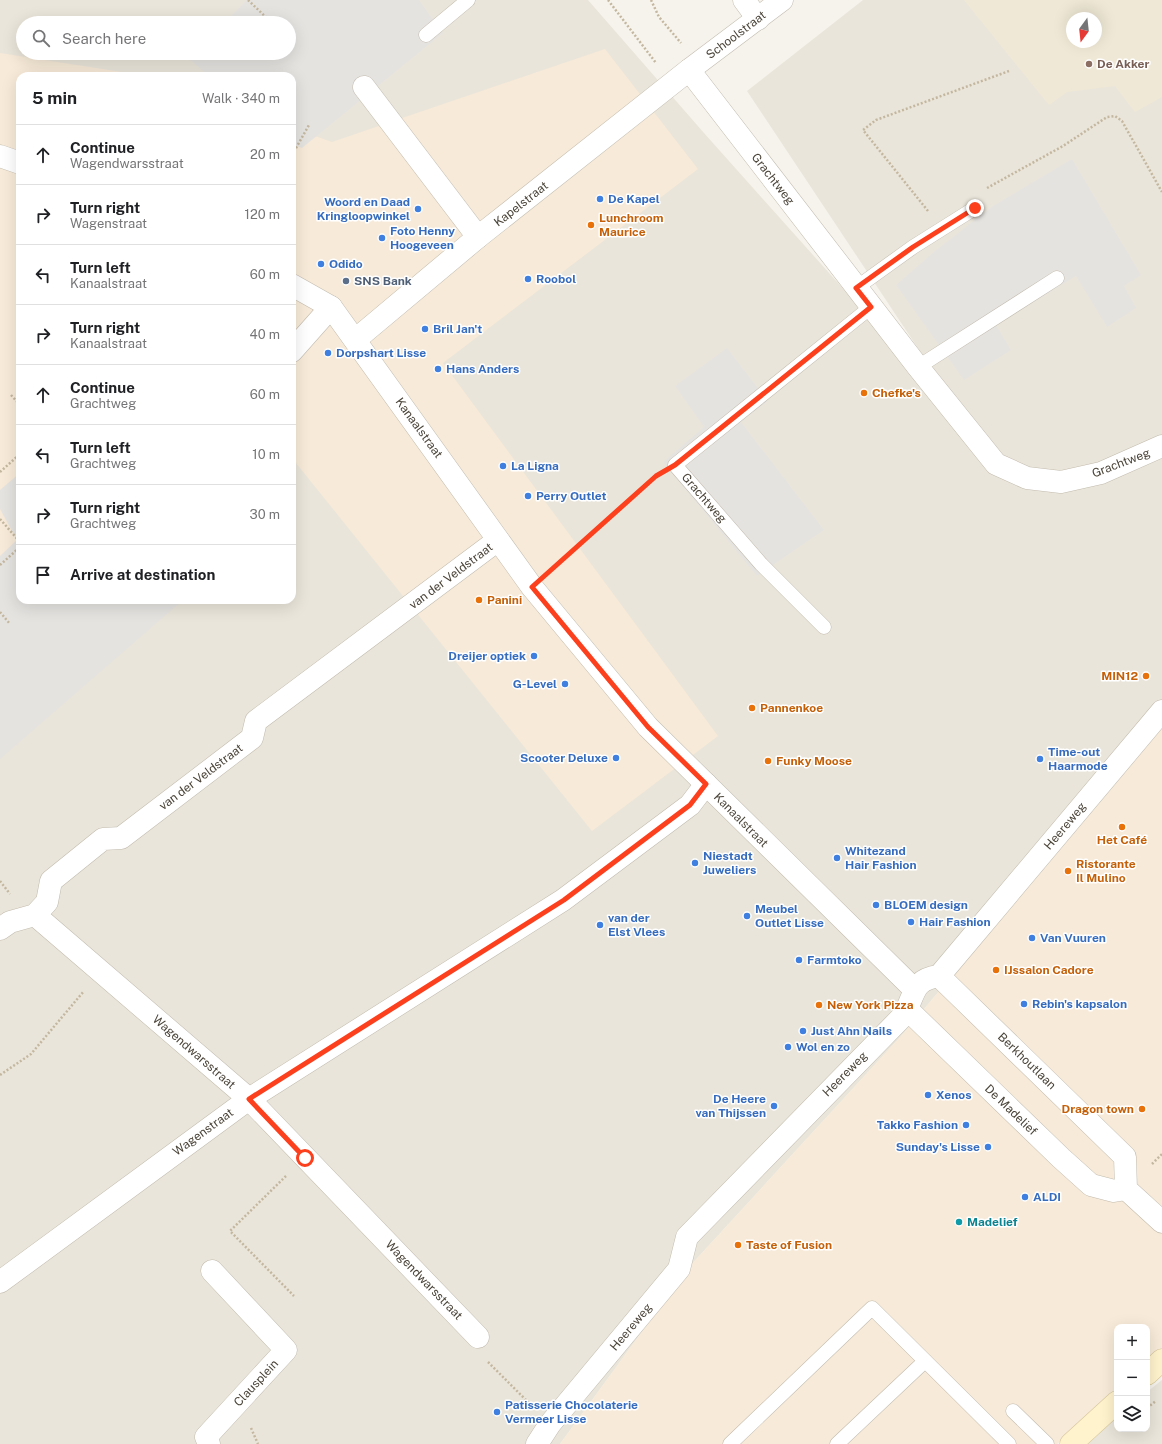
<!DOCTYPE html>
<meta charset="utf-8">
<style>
:root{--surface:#fff;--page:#f6f6f6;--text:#202124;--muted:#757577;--line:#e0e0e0}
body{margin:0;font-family:"Public Sans",sans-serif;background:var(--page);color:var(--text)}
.controls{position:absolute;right:12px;bottom:12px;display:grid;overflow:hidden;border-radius:8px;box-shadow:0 4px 16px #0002}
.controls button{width:36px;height:36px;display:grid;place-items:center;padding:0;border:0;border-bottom:1px solid var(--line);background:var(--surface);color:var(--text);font:20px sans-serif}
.compass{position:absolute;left:1066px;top:12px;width:36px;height:36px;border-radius:50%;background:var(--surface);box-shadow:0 4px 16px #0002;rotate:195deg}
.stop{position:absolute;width:12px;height:12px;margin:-9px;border:3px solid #fc3f1d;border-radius:50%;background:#fff}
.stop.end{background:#fc3f1d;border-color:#fff;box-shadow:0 1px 4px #0008}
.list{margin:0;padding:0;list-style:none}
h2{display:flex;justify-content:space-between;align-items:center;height:52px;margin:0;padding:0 16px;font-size:17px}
h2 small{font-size:13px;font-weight:400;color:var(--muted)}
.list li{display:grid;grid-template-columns:26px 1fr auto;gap:12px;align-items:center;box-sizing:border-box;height:60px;padding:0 16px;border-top:1px solid var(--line)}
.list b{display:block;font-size:15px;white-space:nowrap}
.list p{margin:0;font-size:13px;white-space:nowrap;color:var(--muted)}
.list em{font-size:13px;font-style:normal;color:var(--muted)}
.icon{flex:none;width:22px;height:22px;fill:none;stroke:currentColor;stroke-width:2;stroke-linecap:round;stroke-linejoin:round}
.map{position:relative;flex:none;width:1162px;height:1444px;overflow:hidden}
.search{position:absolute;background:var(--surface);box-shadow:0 4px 16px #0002;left:16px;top:16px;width:280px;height:44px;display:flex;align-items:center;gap:10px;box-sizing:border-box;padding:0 14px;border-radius:22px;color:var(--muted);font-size:15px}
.panel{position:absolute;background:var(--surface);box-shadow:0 4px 16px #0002;left:16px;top:72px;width:280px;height:532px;border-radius:12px}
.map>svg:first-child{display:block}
</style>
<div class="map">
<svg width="1162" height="1444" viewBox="0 0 1162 1444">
<rect width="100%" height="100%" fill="#f6f3ec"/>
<!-- residential -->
<g fill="#eae5da" fill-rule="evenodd">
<path d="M0 0H588L704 133 981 443 747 91 863 0H1162V727L903 1034 690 1266 560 1444H0V724L172 600H292V76H20L0 324ZM1072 18H1096V42H1072ZM23 23H289V53H23Z"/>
<polygon points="1162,1380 1162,1444 1082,1444 1117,1416 1117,1429 1147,1429 1147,1392"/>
</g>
<!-- commercial -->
<g fill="#f7ead8">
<polygon points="605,49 698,169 443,363 718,736 592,831 292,458 292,128 332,142"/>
<polygon points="0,53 147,76 20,76 20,551 0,574"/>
<polygon points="1162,727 1162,1354 1147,1367 1147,1327 1117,1327 1117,1392 1057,1444 560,1444 690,1266 903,1034"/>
</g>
<!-- education -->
<path fill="#efe8d6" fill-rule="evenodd" d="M964 0H1162V97L1135 112 1115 86 1067 92 1049 105ZM1072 18H1096V42H1072Z"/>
<!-- parking -->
<g fill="#e5e3e0">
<polygon points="247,0 419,0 443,33 302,148 292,144 292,76 209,76 189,59 194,53 289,53 289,23 224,23"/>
<polygon points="1072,159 1141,275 1124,286 1136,308 1107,327 1076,276 996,325 1011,350 964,380 896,285 935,251 993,206"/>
<polygon points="727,348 768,401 741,422 824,530 757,576 663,462 704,427 675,386"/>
<polygon points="20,473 20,600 183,600 0,759 0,556 17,540 0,509 0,490"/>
</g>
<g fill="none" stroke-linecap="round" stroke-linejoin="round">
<defs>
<g id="lane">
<polyline points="426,35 468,0"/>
<polyline points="856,288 913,247 975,208"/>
<polyline points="918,367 1057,278"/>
<polyline points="824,627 761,564 675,465 871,307"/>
<polyline points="1013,1411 1047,1444"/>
<polyline points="730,1444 872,1308 1009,1444"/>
<polyline points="837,1444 925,1361"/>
</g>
<g id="street">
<polyline points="744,0 758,19"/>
<polyline points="689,70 918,367 996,464 1027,478 1061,482 1101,473 1162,446"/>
<polyline points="364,87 478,237"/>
<polyline points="0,156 20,163"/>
<polyline points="292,285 331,307 532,587 648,727 914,989"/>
<polyline points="355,340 478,237 689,70 782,0"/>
<polyline points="292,351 331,307"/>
<polyline points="35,915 249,1099 478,1337"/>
<polyline points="0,929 10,922 35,915 47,902 51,881 103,839 121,838 252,738 256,721 498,540"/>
<polyline points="939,976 1125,1157 1126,1189 1162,1222"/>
<polyline points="907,1009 1061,1158 1091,1185 1114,1191 1126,1189"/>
<polyline points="0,1282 249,1099 563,900 690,805 706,784"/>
<polyline points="209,1444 206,1437 286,1350 212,1271"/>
<path d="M537 1444 550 1424 679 1269 687 1237 902 1017C916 997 910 980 939 976L1162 711"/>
</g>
<g id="secondary">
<polyline points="1147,1374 1162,1360"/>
<polyline points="1071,1444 1117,1402"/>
</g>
</defs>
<!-- lane casing -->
<use href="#lane" stroke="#c2bbae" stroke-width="15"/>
<!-- street casing -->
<use href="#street" stroke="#c2bbae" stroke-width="23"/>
<!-- secondary casing -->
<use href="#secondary" stroke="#d6c79b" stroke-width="23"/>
<!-- path -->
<g stroke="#c4b79f" stroke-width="2.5" stroke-dasharray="2 2" stroke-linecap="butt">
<polyline points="248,0 272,23"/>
<polyline points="608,0 656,63"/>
<polyline points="651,0 659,17 681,43"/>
<polyline points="292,155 309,125"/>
<polyline points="987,188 1063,146 1107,117 1115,116 1122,121 1162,192"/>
<polyline points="928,211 863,130 876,120 1009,71"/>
<polyline points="11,395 20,405"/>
<polyline points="0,472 20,454"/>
<polyline points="0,519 20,542"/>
<polyline points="0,565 20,547"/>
<polyline points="552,569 655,476"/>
<polyline points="0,612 10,624"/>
<polyline points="0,881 10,894"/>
<polyline points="0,1075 31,1054 84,991"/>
<polyline points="1152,1164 1162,1154"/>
<polyline points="286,1176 230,1231 294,1296"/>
<polyline points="488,1362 531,1405"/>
<polyline points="1147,1408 1156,1401"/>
<polyline points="251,1428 258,1444"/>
</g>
<!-- lane -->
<use href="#lane" stroke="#fff" stroke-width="14"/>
<!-- street -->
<use href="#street" stroke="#fff" stroke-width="22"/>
<!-- secondary -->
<use href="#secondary" stroke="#fff3cd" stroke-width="22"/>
</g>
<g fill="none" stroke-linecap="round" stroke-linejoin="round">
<!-- route -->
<polyline stroke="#fc3f1d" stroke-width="5" points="305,1158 249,1099 564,900 690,805 706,784 648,727 532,587 656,476 675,465 871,307 856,288 913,247 975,208"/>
</g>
<!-- markers -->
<circle fill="#8d6e63" stroke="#fff" stroke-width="1.5" cx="1089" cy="64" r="4"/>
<g fill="#3f7fe0" stroke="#fff" stroke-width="1.5">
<circle cx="600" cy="199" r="4"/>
<circle cx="418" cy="209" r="4"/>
<circle cx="382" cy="238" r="4"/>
<circle cx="321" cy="264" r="4"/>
<circle cx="528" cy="279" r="4"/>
<circle cx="425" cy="329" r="4"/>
<circle cx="328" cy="353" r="4"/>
<circle cx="438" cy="369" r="4"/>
<circle cx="503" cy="466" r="4"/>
<circle cx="528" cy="496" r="4"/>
<circle cx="534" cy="656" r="4"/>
<circle cx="565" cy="684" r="4"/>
<circle cx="616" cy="758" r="4"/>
<circle cx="1040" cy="759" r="4"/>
<circle cx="837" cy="858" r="4"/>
<circle cx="695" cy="863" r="4"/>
<circle cx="876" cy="905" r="4"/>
<circle cx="747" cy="916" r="4"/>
<circle cx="911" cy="922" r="4"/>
<circle cx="600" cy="925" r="4"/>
<circle cx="1032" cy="938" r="4"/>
<circle cx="799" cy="960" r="4"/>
<circle cx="1024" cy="1004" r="4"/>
<circle cx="803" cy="1031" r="4"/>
<circle cx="788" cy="1047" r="4"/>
<circle cx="928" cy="1095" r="4"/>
<circle cx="774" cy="1106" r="4"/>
<circle cx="966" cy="1125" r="4"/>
<circle cx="988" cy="1147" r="4"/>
<circle cx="1025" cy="1197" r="4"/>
<circle cx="497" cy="1412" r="4"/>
</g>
<g fill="#e8710a" stroke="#fff" stroke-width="1.5">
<circle cx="591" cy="225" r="4"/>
<circle cx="864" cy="393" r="4"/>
<circle cx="479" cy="600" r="4"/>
<circle cx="1146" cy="676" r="4"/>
<circle cx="752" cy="708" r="4"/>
<circle cx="768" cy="761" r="4"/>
<circle cx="1122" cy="827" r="4"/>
<circle cx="1068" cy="871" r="4"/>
<circle cx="996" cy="970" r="4"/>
<circle cx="819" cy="1005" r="4"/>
<circle cx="1142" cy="1109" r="4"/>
<circle cx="738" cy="1245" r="4"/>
</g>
<circle fill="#5c6f8a" stroke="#fff" stroke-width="1.5" cx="346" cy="281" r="4"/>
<circle fill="#0f9aa8" stroke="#fff" stroke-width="1.5" cx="959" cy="1222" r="4"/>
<g text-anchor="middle" stroke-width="3" stroke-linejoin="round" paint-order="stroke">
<!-- street labels -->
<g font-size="12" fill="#4b4439" stroke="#fff">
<text transform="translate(736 35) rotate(-37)" y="4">Schoolstraat</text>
<text transform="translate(773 179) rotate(52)" y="4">Grachtweg</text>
<text transform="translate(521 204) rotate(-38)" y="4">Kapelstraat</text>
<text transform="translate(419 428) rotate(54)" y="4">Kanaalstraat</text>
<text transform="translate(1121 463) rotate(-21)" y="4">Grachtweg</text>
<text transform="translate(704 498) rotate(49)" y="4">Grachtweg</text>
<text transform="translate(451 576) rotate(-37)" y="4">van der Veldstraat</text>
<text transform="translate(201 777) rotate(-37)" y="4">van der Veldstraat</text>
<text transform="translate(741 820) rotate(45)" y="4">Kanaalstraat</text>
<text transform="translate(1065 826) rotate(-50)" y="4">Heereweg</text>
<text transform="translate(194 1052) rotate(41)" y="4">Wagendwarsstraat</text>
<text transform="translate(1027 1061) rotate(44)" y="4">Berkhoutlaan</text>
<text transform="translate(845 1074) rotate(-45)" y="4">Heereweg</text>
<text transform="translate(1011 1110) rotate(44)" y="4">De Madelief</text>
<text transform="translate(203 1132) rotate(-36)" y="4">Wagenstraat</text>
<text transform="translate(424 1280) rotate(46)" y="4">Wagendwarsstraat</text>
<text transform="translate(631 1327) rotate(-50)" y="4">Heereweg</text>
<text transform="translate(256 1383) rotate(-47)" y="4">Clausplein</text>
</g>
<!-- education labels -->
<g font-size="12" font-weight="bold" fill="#785e54" stroke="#fff" text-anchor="start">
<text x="1097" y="68">De Akker</text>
</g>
<!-- shop labels -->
<g font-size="12" font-weight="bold" fill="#366cbe" stroke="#fff" text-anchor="start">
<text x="608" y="203">De Kapel</text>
<text x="410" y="206" text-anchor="end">Woord en Daad<tspan x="410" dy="14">Kringloopwinkel</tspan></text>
<text x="390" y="235">Foto Henny<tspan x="390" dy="14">Hoogeveen</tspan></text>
<text x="329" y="268">Odido</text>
<text x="536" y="283">Roobol</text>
<text x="433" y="333">Bril Jan't</text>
<text x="336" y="357">Dorpshart Lisse</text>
<text x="446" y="373">Hans Anders</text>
<text x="511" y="470">La Ligna</text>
<text x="536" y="500">Perry Outlet</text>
<text x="526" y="660" text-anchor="end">Dreijer optiek</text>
<text x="557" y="688" text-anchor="end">G-Level</text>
<text x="1048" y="756">Time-out<tspan x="1048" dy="14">Haarmode</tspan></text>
<text x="608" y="762" text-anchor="end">Scooter Deluxe</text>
<text x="845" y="855">Whitezand<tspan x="845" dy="14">Hair Fashion</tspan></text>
<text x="703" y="860">Niestadt<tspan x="703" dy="14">Juweliers</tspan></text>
<text x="884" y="909">BLOEM design</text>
<text x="755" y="913">Meubel<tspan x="755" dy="14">Outlet Lisse</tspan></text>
<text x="608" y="922">van der<tspan x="608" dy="14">Elst Vlees</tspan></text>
<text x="919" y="926">Hair Fashion</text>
<text x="1040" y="942">Van Vuuren</text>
<text x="807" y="964">Farmtoko</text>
<text x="1032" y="1008">Rebin's kapsalon</text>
<text x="811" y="1035">Just Ahn Nails</text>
<text x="796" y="1051">Wol en zo</text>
<text x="936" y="1099">Xenos</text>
<text x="766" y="1103" text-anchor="end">De Heere<tspan x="766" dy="14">van Thijssen</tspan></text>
<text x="958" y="1129" text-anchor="end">Takko Fashion</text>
<text x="980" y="1151" text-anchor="end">Sunday's Lisse</text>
<text x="1033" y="1201">ALDI</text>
<text x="505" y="1409">Patisserie Chocolaterie<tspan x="505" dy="14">Vermeer Lisse</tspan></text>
</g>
<!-- food labels -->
<g font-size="12" font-weight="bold" fill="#c56008" stroke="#fff" text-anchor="start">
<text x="599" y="222">Lunchroom<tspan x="599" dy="14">Maurice</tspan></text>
<text x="872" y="397">Chefke's</text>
<text x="487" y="604">Panini</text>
<text x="1138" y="680" text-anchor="end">MIN12</text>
<text x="760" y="712">Pannenkoe</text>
<text x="776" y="765">Funky Moose</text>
<text x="1122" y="844" text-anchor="middle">Het Café</text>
<text x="1076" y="868">Ristorante<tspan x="1076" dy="14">Il Mulino</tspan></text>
<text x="1004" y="974">IJssalon Cadore</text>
<text x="827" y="1009">New York Pizza</text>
<text x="1134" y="1113" text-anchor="end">Dragon town</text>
<text x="746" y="1249">Taste of Fusion</text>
</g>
<!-- service labels -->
<g font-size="12" font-weight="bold" fill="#4e5e75" stroke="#fff" text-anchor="start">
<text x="354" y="285">SNS Bank</text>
</g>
<!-- culture labels -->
<g font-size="12" font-weight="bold" fill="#0d838f" stroke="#fff" text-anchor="start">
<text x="967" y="1226">Madelief</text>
</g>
</g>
</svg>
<div class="controls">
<button>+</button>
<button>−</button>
<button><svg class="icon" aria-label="layers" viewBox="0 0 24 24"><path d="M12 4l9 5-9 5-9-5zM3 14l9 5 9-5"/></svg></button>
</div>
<svg class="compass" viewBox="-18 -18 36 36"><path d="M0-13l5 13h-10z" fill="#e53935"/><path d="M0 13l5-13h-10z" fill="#757577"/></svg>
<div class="stop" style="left:305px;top:1158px"></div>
<div class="stop end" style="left:975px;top:208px"></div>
<div class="search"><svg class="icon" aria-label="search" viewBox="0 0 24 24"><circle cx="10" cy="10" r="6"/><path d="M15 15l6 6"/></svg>Search here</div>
<section class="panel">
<h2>5 min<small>Walk · 340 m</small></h2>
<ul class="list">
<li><svg class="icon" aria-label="ahead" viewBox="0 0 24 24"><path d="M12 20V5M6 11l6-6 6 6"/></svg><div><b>Continue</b><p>Wagendwarsstraat</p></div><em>20 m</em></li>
<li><svg class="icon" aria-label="right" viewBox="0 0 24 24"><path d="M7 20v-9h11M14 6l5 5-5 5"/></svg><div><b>Turn right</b><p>Wagenstraat</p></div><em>120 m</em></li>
<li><svg class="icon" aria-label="left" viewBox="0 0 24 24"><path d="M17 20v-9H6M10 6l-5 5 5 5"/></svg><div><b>Turn left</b><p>Kanaalstraat</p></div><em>60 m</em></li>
<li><svg class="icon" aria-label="right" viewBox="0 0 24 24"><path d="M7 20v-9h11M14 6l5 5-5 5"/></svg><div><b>Turn right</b><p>Kanaalstraat</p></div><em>40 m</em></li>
<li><svg class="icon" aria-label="ahead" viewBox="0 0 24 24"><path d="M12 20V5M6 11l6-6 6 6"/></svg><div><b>Continue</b><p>Grachtweg</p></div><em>60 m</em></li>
<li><svg class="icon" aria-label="left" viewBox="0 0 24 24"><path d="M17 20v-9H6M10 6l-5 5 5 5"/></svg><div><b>Turn left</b><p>Grachtweg</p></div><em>10 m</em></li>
<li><svg class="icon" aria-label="right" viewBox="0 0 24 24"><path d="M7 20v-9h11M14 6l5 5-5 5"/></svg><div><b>Turn right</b><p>Grachtweg</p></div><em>30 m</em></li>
<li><svg class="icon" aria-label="arrive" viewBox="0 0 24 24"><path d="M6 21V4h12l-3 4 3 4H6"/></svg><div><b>Arrive at destination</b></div></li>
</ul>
</section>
</div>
